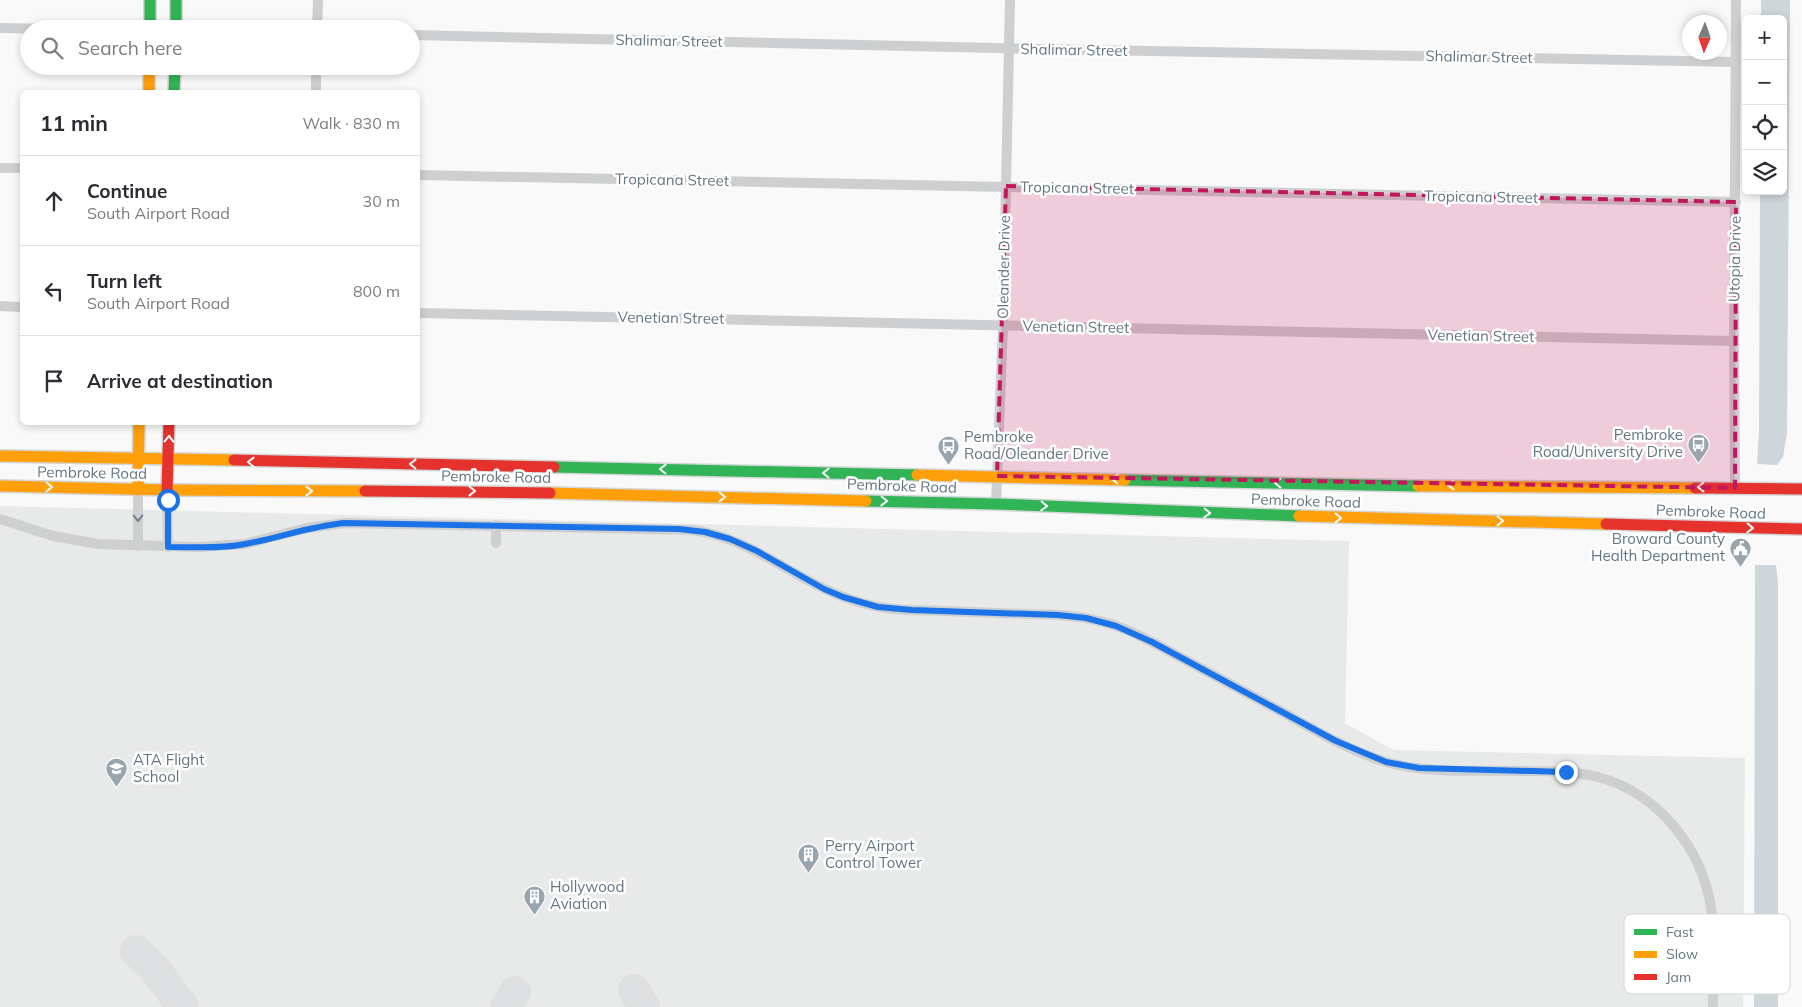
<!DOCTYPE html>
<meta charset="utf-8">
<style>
:root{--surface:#fff;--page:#f7f7f7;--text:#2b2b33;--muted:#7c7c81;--line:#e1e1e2}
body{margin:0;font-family:Mulish,sans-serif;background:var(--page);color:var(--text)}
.controls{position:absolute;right:15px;top:15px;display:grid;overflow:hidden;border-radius:8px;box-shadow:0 2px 8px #0003}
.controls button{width:45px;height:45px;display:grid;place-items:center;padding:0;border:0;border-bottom:1px solid var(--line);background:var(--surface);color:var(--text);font:25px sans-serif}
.compass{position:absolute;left:1682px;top:15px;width:45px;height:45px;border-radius:50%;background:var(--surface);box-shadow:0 2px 8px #0003;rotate:182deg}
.stop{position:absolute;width:15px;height:15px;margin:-11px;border:4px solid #1a73e8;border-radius:50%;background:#fff}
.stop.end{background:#1a73e8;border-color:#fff;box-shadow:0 1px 5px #0008}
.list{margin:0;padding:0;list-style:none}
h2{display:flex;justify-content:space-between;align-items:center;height:65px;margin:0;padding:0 20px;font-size:21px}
h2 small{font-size:16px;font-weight:400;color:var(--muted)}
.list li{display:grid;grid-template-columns:32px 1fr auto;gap:15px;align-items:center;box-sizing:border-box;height:90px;padding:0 20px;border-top:1px solid var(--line)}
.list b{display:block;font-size:19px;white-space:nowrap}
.list p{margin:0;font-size:16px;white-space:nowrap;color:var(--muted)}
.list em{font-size:16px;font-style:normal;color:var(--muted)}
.icon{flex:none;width:28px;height:28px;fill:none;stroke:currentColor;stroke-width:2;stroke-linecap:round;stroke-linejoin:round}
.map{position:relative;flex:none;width:1802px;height:1007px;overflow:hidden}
.search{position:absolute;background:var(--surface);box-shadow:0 2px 8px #0003;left:20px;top:20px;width:400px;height:55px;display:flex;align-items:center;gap:12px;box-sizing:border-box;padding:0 18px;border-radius:28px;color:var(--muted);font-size:19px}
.panel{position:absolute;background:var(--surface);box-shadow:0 2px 8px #0003;left:20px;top:90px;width:400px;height:335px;border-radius:8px}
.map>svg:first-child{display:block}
</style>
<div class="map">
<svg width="1802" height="1007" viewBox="0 0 1802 1007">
<rect width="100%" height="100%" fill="#f9f9f9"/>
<!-- built -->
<polygon fill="#e8e9e9" points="0,506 1349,541 1345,723 1393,750 1745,758 1743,1007 0,1007"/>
<!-- water -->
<g fill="#ced6d9">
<polygon points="1761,0 1790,0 1787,433 1783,457 1777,465 1757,464 1759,431 1760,191 1783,191 1783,19 1761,19"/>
<polygon points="1755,565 1776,565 1778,583 1778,1007 1754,1007"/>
</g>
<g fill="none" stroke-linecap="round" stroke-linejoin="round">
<!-- taxiway -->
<g stroke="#dedfe0" stroke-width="32">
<polyline points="136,951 154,968 183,1007"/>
<polyline points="634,990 644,1007"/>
<polyline points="506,1007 515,992"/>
</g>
<defs>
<g id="fast">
<polyline points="150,0 150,29"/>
<polyline points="176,0 176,29"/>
<polyline points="174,92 175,66"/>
<polyline points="554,467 917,475"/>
<polyline points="1125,480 1418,486"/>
<polyline points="866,501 996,504 1299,516"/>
</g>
<g id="slow">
<polyline points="149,66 149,92"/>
<polyline points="0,456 234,460"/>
<polyline points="917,475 1125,480"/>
<polyline points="0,486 167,490 365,491"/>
<polyline points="1418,486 1695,488"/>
<polyline points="138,490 139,422"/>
<polyline points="550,493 866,501"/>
<polyline points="1299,516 1606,524"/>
</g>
<g id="jam">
<polyline points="234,460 554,467"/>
<polyline points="1695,488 1802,489"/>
<polyline points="167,490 169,422"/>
<polyline points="365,491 550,493"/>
<polyline points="1606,524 1802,529"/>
</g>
</defs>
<!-- fast casing -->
<use href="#fast" stroke="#d5d6d7" stroke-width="14"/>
<!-- slow casing -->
<use href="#slow" stroke="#d5d6d7" stroke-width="14"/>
<!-- jam casing -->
<use href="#jam" stroke="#d5d6d7" stroke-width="14"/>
<!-- street -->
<g stroke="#cecfd0" stroke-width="10">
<polyline points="0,28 57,29"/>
<polyline points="317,29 318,0"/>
<polyline points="411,35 996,48 1736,62"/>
<polyline points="316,92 316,66"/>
<polyline points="0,168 22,168"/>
<polyline points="418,175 1736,202"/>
<polyline points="0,306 22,307"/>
<polyline points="418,313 1734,341"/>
<polyline points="1735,488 1734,341 1736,0"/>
<polyline points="167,490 168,547"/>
<polyline points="996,504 1003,326 1010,0"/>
<path d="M0 519 53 536 98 544 198 547 245 544 307 528 345 523 692 530C756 538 801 587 862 603 889 611 917 610 944 611 972 612 1000 613 1028 614 1052 614 1076 615 1099 621 1118 625 1135 633 1152 642 1197 666 1241 690 1286 714 1318 732 1350 751 1386 762 1427 774 1482 770 1526 771 1550 771 1574 771 1598 777 1658 793 1702 848 1711 908 1717 940 1713 975 1713 1007"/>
<polyline points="496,543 496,525"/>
<polyline points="138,546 138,490"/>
</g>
<!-- fast -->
<use href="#fast" stroke="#30b455" stroke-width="11"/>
<!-- slow -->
<use href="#slow" stroke="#ff9f0a" stroke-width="11"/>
<!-- jam -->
<use href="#jam" stroke="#e5322d" stroke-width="11"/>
</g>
<!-- one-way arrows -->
<defs><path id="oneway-chevron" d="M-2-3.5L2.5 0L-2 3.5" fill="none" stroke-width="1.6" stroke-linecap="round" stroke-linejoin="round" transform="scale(1.25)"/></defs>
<g stroke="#fff">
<use href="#oneway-chevron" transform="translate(169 439) rotate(-89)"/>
<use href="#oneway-chevron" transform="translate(251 462) rotate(-179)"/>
<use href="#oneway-chevron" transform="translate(413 464) rotate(-179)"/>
<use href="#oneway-chevron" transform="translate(663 469) rotate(-179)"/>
<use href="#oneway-chevron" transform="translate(826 473) rotate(-179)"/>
<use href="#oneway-chevron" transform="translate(1115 479) rotate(-179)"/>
<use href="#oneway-chevron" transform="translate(1278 483) rotate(-179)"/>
<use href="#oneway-chevron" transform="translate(1451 485) rotate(-180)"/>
<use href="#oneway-chevron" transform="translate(49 487) rotate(1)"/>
<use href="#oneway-chevron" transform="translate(1701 487) rotate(-180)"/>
<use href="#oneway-chevron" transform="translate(309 491)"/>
<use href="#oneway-chevron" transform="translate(472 491)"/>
<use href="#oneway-chevron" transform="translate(722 497) rotate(1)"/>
<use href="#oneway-chevron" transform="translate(884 501) rotate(1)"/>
<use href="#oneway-chevron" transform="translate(1044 506) rotate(2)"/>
<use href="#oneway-chevron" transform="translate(1207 513) rotate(2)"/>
<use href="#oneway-chevron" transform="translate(1338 518) rotate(1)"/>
<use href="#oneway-chevron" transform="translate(1500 521) rotate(1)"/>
<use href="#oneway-chevron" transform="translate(1750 528) rotate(2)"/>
</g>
<use stroke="#707f8b" href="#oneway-chevron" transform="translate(138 518) rotate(90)"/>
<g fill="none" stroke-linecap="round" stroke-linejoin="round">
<!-- route -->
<path stroke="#1a73e8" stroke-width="6" d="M168 500V547C193 547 220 549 245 544 279 538 310 526 345 523L679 529 705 532 730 539 757 551 824 589 843 597 878 607 912 610 1058 615 1086 618 1116 626 1152 642 1336 741 1386 762 1419 768 1566 772"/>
</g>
<!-- marked area -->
<path fill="#c2185b" fill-opacity="0.2" stroke="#c2185b" stroke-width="4" stroke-dasharray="10 6" stroke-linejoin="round" d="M1006 186 1736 202 1735 488 997 476Z"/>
<!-- icons -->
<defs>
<symbol id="bus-pin" viewBox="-11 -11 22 30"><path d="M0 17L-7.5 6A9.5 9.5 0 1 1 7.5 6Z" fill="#99a4ac" stroke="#fff"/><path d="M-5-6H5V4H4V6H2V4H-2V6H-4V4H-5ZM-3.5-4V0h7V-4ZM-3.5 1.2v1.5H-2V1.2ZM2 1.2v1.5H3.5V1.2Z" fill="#fff"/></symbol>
<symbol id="civic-pin" viewBox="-11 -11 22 30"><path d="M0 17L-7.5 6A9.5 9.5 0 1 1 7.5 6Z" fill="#99a4ac" stroke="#fff"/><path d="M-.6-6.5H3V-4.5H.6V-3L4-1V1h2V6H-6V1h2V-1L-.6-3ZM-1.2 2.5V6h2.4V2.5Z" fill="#fff"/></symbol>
<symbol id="school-pin" viewBox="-11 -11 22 30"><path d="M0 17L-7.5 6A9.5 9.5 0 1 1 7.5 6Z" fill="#99a4ac" stroke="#fff"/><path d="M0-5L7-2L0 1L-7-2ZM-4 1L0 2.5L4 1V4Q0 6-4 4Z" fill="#fff"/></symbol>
<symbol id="building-pin" viewBox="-11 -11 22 30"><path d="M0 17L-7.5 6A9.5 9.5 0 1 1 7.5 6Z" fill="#99a4ac" stroke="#fff"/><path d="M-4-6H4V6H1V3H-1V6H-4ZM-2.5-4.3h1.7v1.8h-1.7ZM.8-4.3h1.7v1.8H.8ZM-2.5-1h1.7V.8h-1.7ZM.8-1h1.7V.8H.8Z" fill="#fff"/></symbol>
</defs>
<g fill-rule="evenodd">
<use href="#bus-pin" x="1686" y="432" width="25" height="34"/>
<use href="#bus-pin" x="936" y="434" width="25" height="34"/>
<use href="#civic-pin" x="1728" y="536" width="25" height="34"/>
<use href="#school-pin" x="104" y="756" width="25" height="34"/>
<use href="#building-pin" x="796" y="842" width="25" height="34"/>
<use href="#building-pin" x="522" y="884" width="25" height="34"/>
</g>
<g text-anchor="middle" stroke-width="5" stroke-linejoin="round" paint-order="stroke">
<!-- street labels -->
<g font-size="15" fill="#657683" stroke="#fff">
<text transform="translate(669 41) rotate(1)" y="5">Shalimar Street</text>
<text transform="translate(1074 50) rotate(1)" y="5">Shalimar Street</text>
<text transform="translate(1479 57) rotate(1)" y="5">Shalimar Street</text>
<text transform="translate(672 180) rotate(1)" y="5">Tropicana Street</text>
<text transform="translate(1077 188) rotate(1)" y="5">Tropicana Street</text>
<text transform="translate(1481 197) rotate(1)" y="5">Tropicana Street</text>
<text transform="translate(1735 259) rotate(-89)" y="5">Utopia Drive</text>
<text transform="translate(1004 267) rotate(-89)" y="5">Oleander Drive</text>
<text transform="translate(671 318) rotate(1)" y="5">Venetian Street</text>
<text transform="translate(1076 327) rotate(1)" y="5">Venetian Street</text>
<text transform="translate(1481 336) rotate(1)" y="5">Venetian Street</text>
<text transform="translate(92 473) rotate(1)" y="5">Pembroke Road</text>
<text transform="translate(496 477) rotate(1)" y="5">Pembroke Road</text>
<text transform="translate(902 486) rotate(2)" y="5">Pembroke Road</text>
<text transform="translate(1306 501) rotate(2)" y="5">Pembroke Road</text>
<text transform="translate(1711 512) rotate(2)" y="5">Pembroke Road</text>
</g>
<!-- poi labels -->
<g font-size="15" fill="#657683" stroke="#fff" text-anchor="start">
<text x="1683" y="440" text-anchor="end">Pembroke<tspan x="1683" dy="17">Road/University Drive</tspan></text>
<text x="964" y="442">Pembroke<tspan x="964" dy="17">Road/Oleander Drive</tspan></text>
<text x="1725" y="544" text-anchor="end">Broward County<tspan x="1725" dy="17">Health Department</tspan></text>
<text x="133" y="765">ATA Flight<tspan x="133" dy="17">School</tspan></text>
<text x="825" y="851">Perry Airport<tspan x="825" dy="17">Control Tower</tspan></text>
<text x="550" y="892">Hollywood<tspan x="550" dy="17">Aviation</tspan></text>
</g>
</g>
<!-- legend -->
<rect x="1624" y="914" width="166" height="80" rx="8" fill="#fff" stroke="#d1d6da" stroke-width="1"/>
<rect x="1634" y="929" width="23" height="6" fill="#30b455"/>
<rect x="1634" y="951" width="23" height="7" fill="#ff9f0a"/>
<rect x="1634" y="974" width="23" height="6" fill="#e5322d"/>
<g font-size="14" fill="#657683">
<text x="1666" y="937">Fast</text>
<text x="1666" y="959">Slow</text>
<text x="1666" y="982">Jam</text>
</g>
</svg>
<div class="controls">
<button>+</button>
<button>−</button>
<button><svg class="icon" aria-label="locate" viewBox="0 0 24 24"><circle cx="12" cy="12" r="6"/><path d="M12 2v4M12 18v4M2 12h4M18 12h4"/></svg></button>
<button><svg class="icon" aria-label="layers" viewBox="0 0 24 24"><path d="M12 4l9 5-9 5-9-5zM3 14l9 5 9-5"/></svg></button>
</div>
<svg class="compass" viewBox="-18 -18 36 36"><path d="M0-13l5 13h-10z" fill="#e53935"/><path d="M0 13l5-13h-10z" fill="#7c7c81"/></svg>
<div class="stop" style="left:168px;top:500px"></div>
<div class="stop end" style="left:1566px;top:772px"></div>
<div class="search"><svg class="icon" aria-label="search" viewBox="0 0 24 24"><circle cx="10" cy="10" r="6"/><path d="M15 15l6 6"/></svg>Search here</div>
<section class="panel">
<h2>11 min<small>Walk · 830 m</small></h2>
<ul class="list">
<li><svg class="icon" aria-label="ahead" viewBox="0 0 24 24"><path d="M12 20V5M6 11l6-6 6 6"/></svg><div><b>Continue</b><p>South Airport Road</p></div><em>30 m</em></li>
<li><svg class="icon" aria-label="left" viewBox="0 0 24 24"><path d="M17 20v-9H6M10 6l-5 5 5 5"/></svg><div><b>Turn left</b><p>South Airport Road</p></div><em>800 m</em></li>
<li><svg class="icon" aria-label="arrive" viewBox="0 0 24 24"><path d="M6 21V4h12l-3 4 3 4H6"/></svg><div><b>Arrive at destination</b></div></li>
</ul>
</section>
</div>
